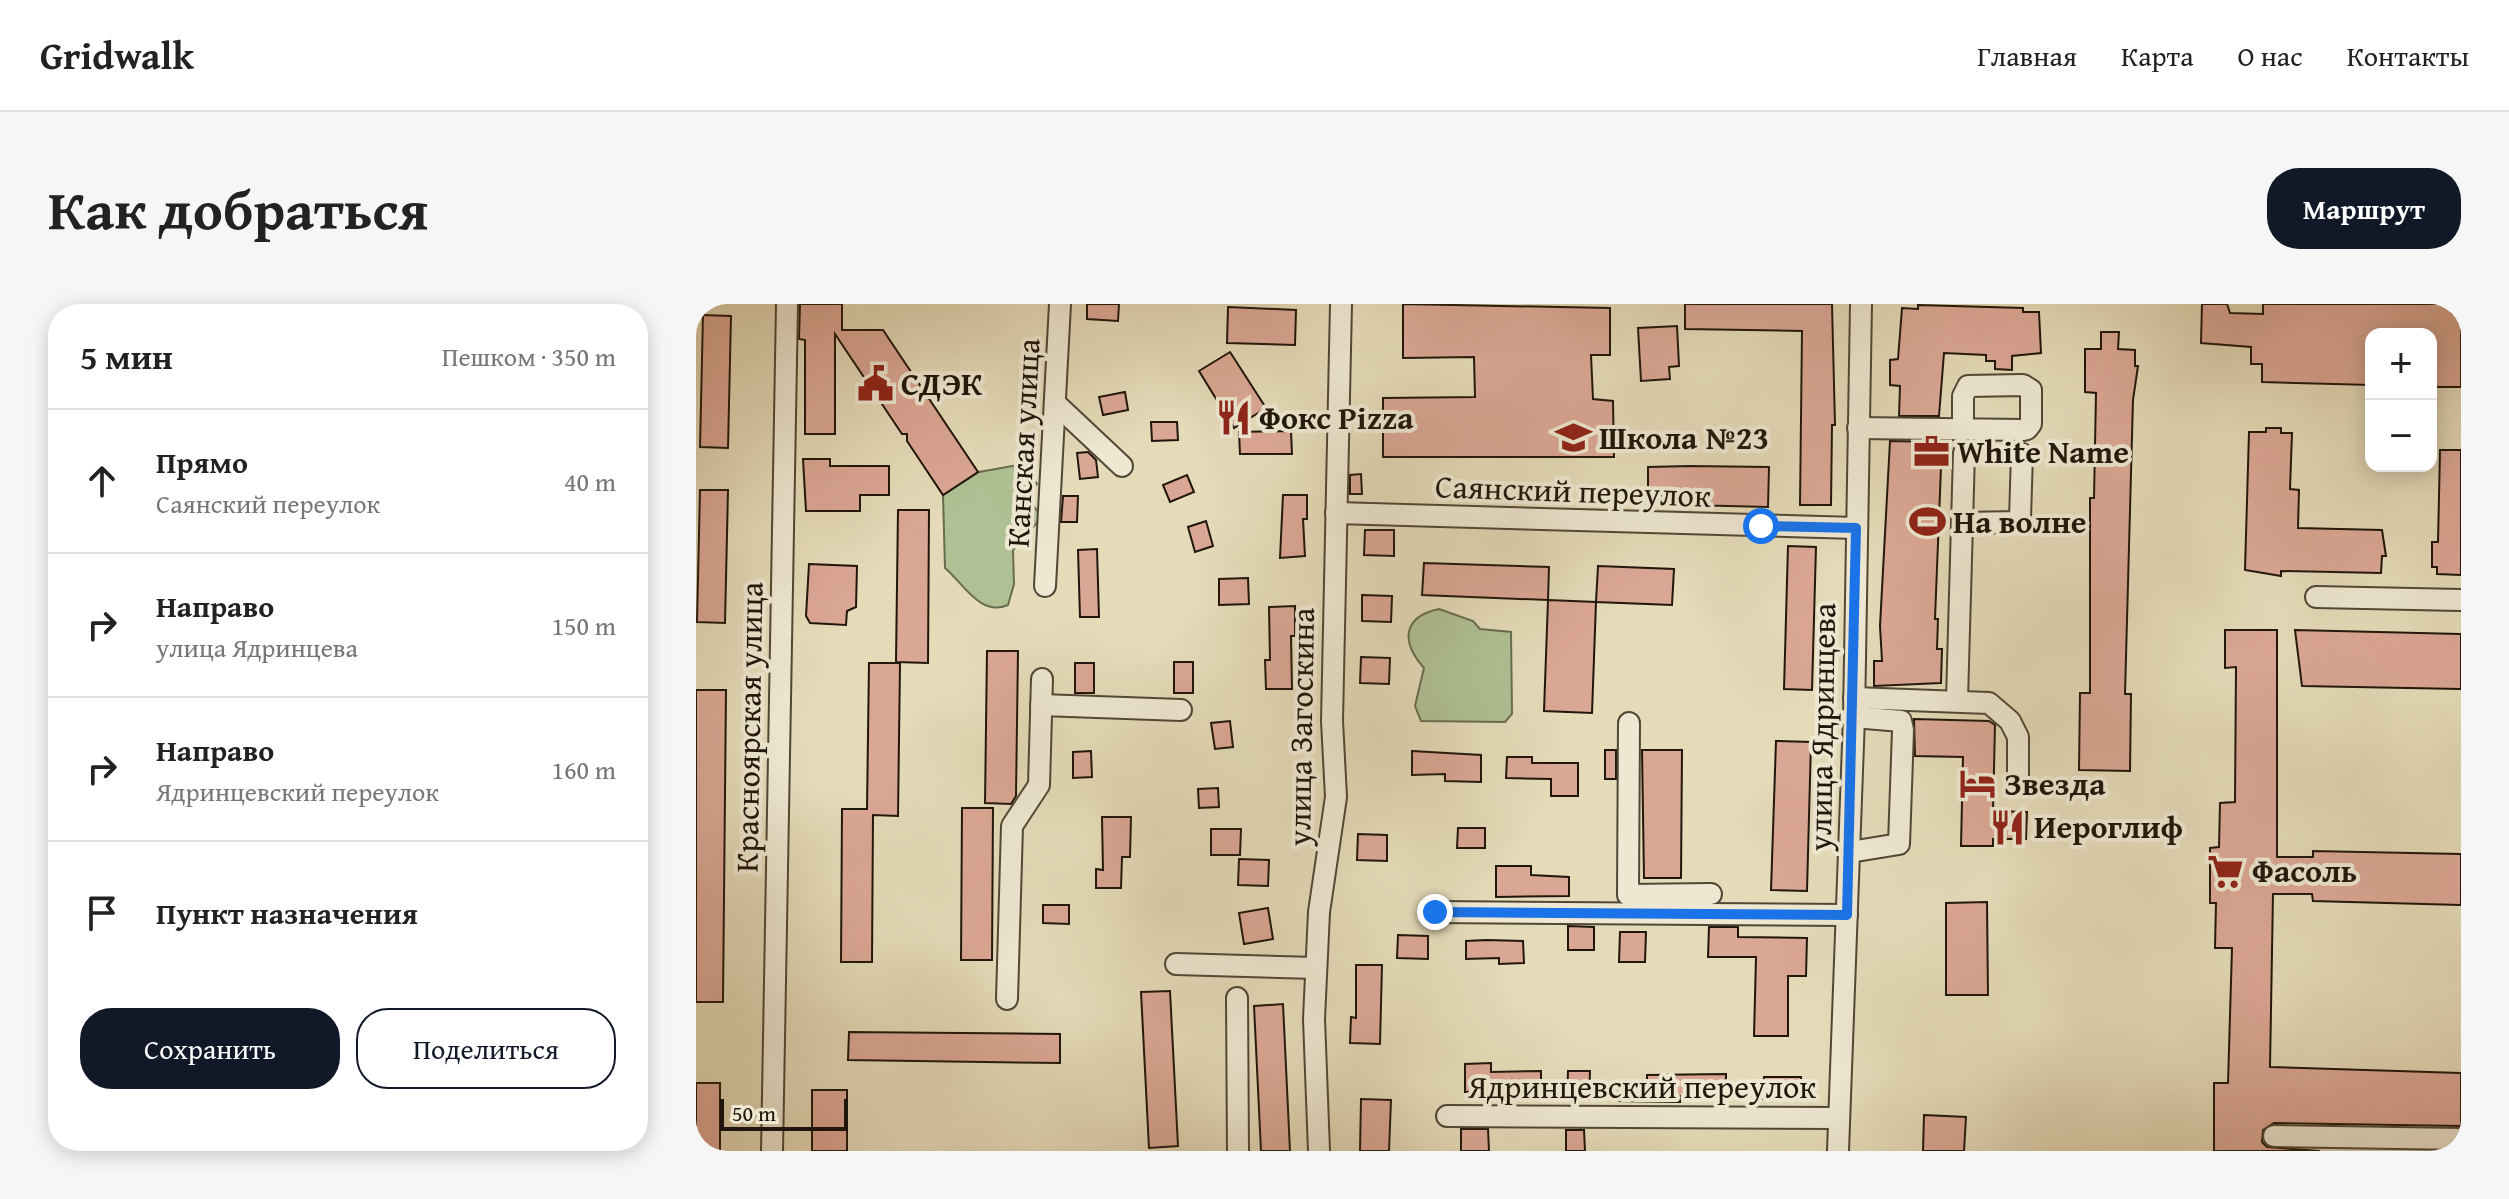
<!DOCTYPE html>
<html lang="ru">
<meta charset="utf-8">
<style>
:root{--surface:#fff;--page:#f6f6f6;--text:#222;--muted:#767676;--line:#e0e0e0;--accent:#111827}
body{margin:0;font-family:"Gentium Book Plus",serif;background:var(--page);color:var(--text)}
.controls{position:absolute;right:24px;top:24px;display:grid;overflow:hidden;border-radius:16px;box-shadow:0 4px 20px #0003}
.controls button{width:72px;height:72px;display:grid;place-items:center;padding:0;border:0;border-bottom:2px solid var(--line);background:var(--surface);color:var(--text);font:40px sans-serif}
.scale{position:absolute;left:24px;bottom:20px;width:128px;box-sizing:border-box;padding-left:8px;border:4px solid #20160b;border-top:0;font-size:22px;line-height:28px;white-space:nowrap;color:#20160b;-webkit-text-stroke:6px #eee8d2;paint-order:stroke}
.stop{position:absolute;width:24px;height:24px;margin:-18px;border:6px solid #1a73e8;border-radius:50%;background:#fff}
.stop.end{background:#1a73e8;border-color:#fff;box-shadow:0 2px 8px #0008}
.list{margin:0;padding:0;list-style:none}
h2{display:flex;justify-content:space-between;align-items:center;height:104px;margin:0;padding:0 32px;font-size:34px}
h2 small{font-size:26px;font-weight:400;color:var(--muted)}
.list li{display:grid;grid-template-columns:52px 1fr auto;gap:24px;align-items:center;box-sizing:border-box;height:144px;padding:0 32px;border-top:2px solid var(--line)}
.list b{display:block;font-size:30px;white-space:nowrap}
.list p{margin:0;font-size:26px;white-space:nowrap;color:var(--muted)}
.list em{font-size:26px;font-style:normal;color:var(--muted)}
.actions{display:flex;gap:16px;padding:24px 32px}
.actions a{flex:1;padding:18px 0;border:2px solid var(--accent);border-radius:32px;text-align:center;font-size:28px;color:var(--accent)}
.actions .main{background:var(--accent);color:#fff}
.icon{flex:none;width:44px;height:44px;fill:none;stroke:currentColor;stroke-width:2;stroke-linecap:round;stroke-linejoin:round}
.map{position:relative;flex:none;width:1765px;height:847px;overflow:hidden;border-radius:32px}
header{display:flex;align-items:center;gap:48px;box-sizing:border-box;height:112px;padding:0 40px;background:var(--surface);border-bottom:2px solid var(--line)}
header strong{font-size:38px}
nav{display:flex;gap:44px;margin-inline-start:auto;font-size:28px}
.intro{display:flex;align-items:center;justify-content:space-between;box-sizing:border-box;height:192px;padding:0 48px}
h1{margin:0;font-size:56px}
.button{padding:20px 36px;border-radius:32px;background:var(--accent);color:#fff;font-size:28px;font-weight:700}
main{display:flex;gap:48px;padding:0 48px}
aside{flex:1;background:var(--surface);border-radius:32px;box-shadow:0 4px 20px #0003}
.map>svg:first-child{display:block}
</style>
<header>
<strong>Gridwalk</strong>
<nav><a>Главная</a><a>Карта</a><a>О нас</a><a>Контакты</a></nav>
</header>
<div class="intro"><h1>Как добраться</h1><a class="button">Маршрут</a></div>
<main>
<aside>
<h2>5 мин<small>Пешком · 350 m</small></h2>
<ul class="list">
<li><svg class="icon" aria-label="ahead" viewBox="0 0 24 24"><path d="M12 20V5M6 11l6-6 6 6"/></svg><div><b>Прямо</b><p>Саянский переулок</p></div><em>40 m</em></li>
<li><svg class="icon" aria-label="right" viewBox="0 0 24 24"><path d="M7 20v-9h11M14 6l5 5-5 5"/></svg><div><b>Направо</b><p>улица Ядринцева</p></div><em>150 m</em></li>
<li><svg class="icon" aria-label="right" viewBox="0 0 24 24"><path d="M7 20v-9h11M14 6l5 5-5 5"/></svg><div><b>Направо</b><p>Ядринцевский переулок</p></div><em>160 m</em></li>
<li><svg class="icon" aria-label="arrive" viewBox="0 0 24 24"><path d="M6 21V4h12l-3 4 3 4H6"/></svg><div><b>Пункт назначения</b></div></li>
</ul>
<div class="actions"><a class="main">Сохранить</a><a>Поделиться</a></div>
</aside>
<div class="map">
<svg width="1765" height="847" viewBox="0 0 1765 847">
<rect width="100%" height="100%" fill="#e5dbb9"/>
<filter id="stains"><feTurbulence type="fractalNoise" baseFrequency=".0025" numOctaves="4"/><feColorMatrix values="0 0 0 0 .2 0 0 0 0 .09 0 0 0 0 .02 0 0 0 .5 -.17"/></filter>
<radialGradient id="worn" r=".72"><stop offset=".6" stop-color="#630" stop-opacity="0"/><stop offset="1" stop-color="#630" stop-opacity=".3"/></radialGradient>
<!-- green -->
<g fill="#afc194" stroke="#686c50" stroke-width="2">
<path d="M327 160 341 180 330 192 346 213 317 246 318 280 312 301C284 313 267 279 249 264L247 191 283 168Z"/>
<path d="M743 305 777 317 784 325 815 328 816 410 809 418 725 417 719 402 728 364C705 338 706 313 743 305Z"/>
</g>
<!-- building -->
<g fill="#dba795" stroke="#20160b" stroke-width="2">
<polygon points="104,0 146,0 146,26 187,26 282,168 247,191 211,137 211,130 206,130 139,30 139,130 109,130 109,36 103,35"/>
<polygon points="391,0 423,0 422,17 391,15"/>
<polygon points="707,0 914,4 914,51 895,51 897,95 917,97 918,153 687,153 687,94 779,93 778,53 707,54"/>
<polygon points="989,0 1136,0 1139,121 1136,121 1135,201 1104,201 1106,27 989,25"/>
<polygon points="1506,0 1531,0 1534,9 1567,10 1567,0 1765,0 1765,83 1735,83 1735,30 1675,30 1675,81 1566,78 1566,60 1555,60 1555,43 1505,39"/>
<polygon points="1222,1 1327,4 1327,8 1343,8 1345,49 1316,52 1316,66 1299,65 1299,57 1290,57 1290,51 1248,49 1243,112 1203,112 1204,82 1194,81 1194,56 1202,55 1206,4 1222,5"/>
<polygon points="532,3 600,6 599,41 531,39"/>
<polygon points="7,11 35,12 32,144 4,143"/>
<polygon points="981,22 983,62 973,63 974,75 945,77 942,24"/>
<polygon points="1405,28 1423,28 1422,45 1439,46 1439,62 1442,62 1437,96 1429,390 1435,390 1434,467 1383,466 1384,389 1394,389 1394,194 1398,194 1400,89 1389,88 1389,45 1405,45"/>
<polygon points="534,48 570,104 538,124 503,67"/>
<polygon points="429,88 432,106 407,111 403,93"/>
<polygon points="455,118 481,118 482,136 456,137"/>
<polygon points="1570,124 1585,124 1585,129 1596,129 1594,185 1603,186 1602,224 1686,226 1690,252 1686,252 1685,269 1585,267 1585,272 1549,266 1553,128 1570,128"/>
<polygon points="595,127 596,150 544,150 543,128"/>
<polygon points="1194,137 1246,138 1239,315 1242,315 1241,345 1246,345 1245,379 1178,382 1178,357 1186,357 1184,322"/>
<polygon points="1744,146 1765,146 1765,271 1741,270 1741,263 1736,263 1736,238 1742,238"/>
<polygon points="392,148 400,156 402,173 384,175 381,149"/>
<polygon points="107,155 134,155 134,162 193,162 193,191 164,191 164,207 110,207"/>
<polygon points="993,162 1073,163 1072,203 992,201 992,188 966,188 966,197 952,197 952,163"/>
<polygon points="665,170 666,190 654,190 654,171"/>
<polygon points="491,171 498,188 474,198 467,181"/>
<polygon points="4,186 32,186 29,319 1,318"/>
<polygon points="587,191 611,191 611,215 607,215 609,252 584,254"/>
<polygon points="367,192 382,192 381,218 365,218"/>
<polygon points="202,206 233,206 232,359 200,358"/>
<polygon points="510,217 517,242 499,248 492,223"/>
<polygon points="669,226 698,226 698,252 668,251"/>
<polygon points="1092,242 1120,243 1116,386 1088,385"/>
<polygon points="401,245 403,313 384,313 382,246"/>
<polygon points="728,259 853,263 852,296 726,291"/>
<polygon points="113,260 161,262 160,303 151,307 150,321 114,319 110,312"/>
<polygon points="902,262 978,265 976,301 900,298"/>
<polygon points="552,274 553,300 523,301 523,275"/>
<polygon points="666,291 696,292 695,318 666,317"/>
<polygon points="852,296 900,298 896,409 848,407"/>
<polygon points="599,302 599,332 595,332 596,385 570,385 569,356 574,356 573,303"/>
<polygon points="1529,326 1581,326 1581,553 1617,553 1617,547 1765,550 1765,601 1617,597 1616,590 1577,590 1574,763 1765,769 1765,822 1578,819 1567,826 1566,838 1571,843 1624,847 1518,847 1518,779 1532,779 1536,644 1519,644 1520,599 1514,599 1514,544 1523,543 1524,499 1539,498 1540,363 1529,364"/>
<polygon points="1599,326 1765,330 1765,385 1606,382"/>
<polygon points="291,347 322,347 320,492 315,500 289,499"/>
<polygon points="665,353 694,354 693,380 664,379"/>
<rect x="478" y="358" width="19" height="31"/>
<polygon points="173,359 204,359 202,512 177,511 176,658 145,658 146,505 171,505"/>
<rect x="379" y="359" width="19" height="30"/>
<polygon points="0,386 30,386 27,698 0,698"/>
<polygon points="1218,415 1293,417 1299,421 1297,507 1331,508 1330,535 1297,535 1297,542 1265,542 1267,453 1219,452"/>
<polygon points="534,417 537,443 519,445 515,419"/>
<polygon points="1080,437 1115,438 1111,587 1075,586"/>
<rect x="909" y="446" width="11" height="29"/>
<polygon points="946,446 986,446 985,574 948,574"/>
<polygon points="395,447 396,473 377,474 377,448"/>
<polygon points="716,447 785,451 785,478 749,477 749,470 716,471"/>
<polygon points="811,453 836,453 836,459 882,459 882,492 855,492 855,475 810,474"/>
<polygon points="522,484 523,503 503,504 502,485"/>
<polygon points="266,504 297,504 296,656 265,656"/>
<polygon points="406,513 435,513 434,553 426,553 425,584 400,584 400,565 407,566"/>
<polygon points="762,524 789,524 789,544 761,544"/>
<polygon points="515,525 545,525 544,551 515,551"/>
<polygon points="662,530 691,531 691,557 661,556"/>
<polygon points="543,555 573,556 572,582 542,581"/>
<polygon points="800,562 835,562 835,571 873,573 873,592 800,593"/>
<polygon points="1291,598 1292,691 1250,691 1250,599"/>
<polygon points="347,601 373,601 373,620 347,619"/>
<polygon points="572,604 577,635 548,640 543,609"/>
<polygon points="872,622 898,623 898,646 872,646"/>
<polygon points="1013,623 1042,623 1042,633 1111,634 1110,672 1092,672 1092,732 1058,732 1060,653 1012,653"/>
<polygon points="924,628 950,628 949,658 923,658"/>
<polygon points="702,631 732,632 732,655 701,654"/>
<polygon points="791,636 827,637 828,659 803,660 803,654 770,655 770,637"/>
<polygon points="660,661 686,661 684,740 654,739 655,713 660,714"/>
<polygon points="474,687 482,842 453,844 445,688"/>
<polygon points="587,700 594,847 565,847 558,702"/>
<polygon points="153,728 364,730 364,759 152,756"/>
<polygon points="795,759 795,768 845,767 845,792 817,792 817,787 769,788 769,760"/>
<polygon points="872,767 894,767 893,796 871,795"/>
<polygon points="1030,770 1030,792 984,792 984,798 922,797 922,777 951,777 951,771"/>
<polygon points="1068,773 1105,773 1105,795 1067,795"/>
<rect x="0" y="779" width="24" height="68"/>
<rect x="116" y="786" width="35" height="61"/>
<polygon points="665,795 695,796 693,847 664,847"/>
<polygon points="1228,811 1270,813 1268,847 1227,847"/>
<polygon points="765,825 792,825 793,847 765,847"/>
<polygon points="870,826 888,826 889,847 870,847"/>
</g>
<g fill="none" stroke-linecap="round" stroke-linejoin="round">
<defs>
<g id="minor">
<polyline points="360,100 426,162"/>
<polyline points="1162,124 1327,126 1331,125 1335,120 1335,86 1327,81 1272,82 1267,92 1267,125"/>
<polyline points="640,209 1160,224"/>
<polyline points="1266,219 1321,218 1324,214 1326,150"/>
<polyline points="349,282 364,0"/>
<polyline points="1620,293 1765,296"/>
<polyline points="1158,394 1293,399 1314,417 1322,433 1322,478"/>
<polyline points="1261,396 1268,149"/>
<polyline points="345,401 485,406"/>
<polyline points="933,419 932,591 1015,590"/>
<polyline points="1154,548 1203,540 1207,426 1205,417 1158,413"/>
<polyline points="739,608 1151,611"/>
<polyline points="480,660 620,664"/>
<polyline points="541,694 542,847"/>
<polyline points="311,695 316,522 343,481 346,375"/>
<polyline points="751,812 1142,814"/>
<polyline points="1578,832 1765,835"/>
<polyline points="76,847 91,0"/>
<polyline points="623,847 618,715 623,608 640,493 636,417 645,0"/>
<polyline points="1142,847 1158,413 1165,0"/>
</g>
</defs>
<!-- minor casing -->
<use href="#minor" stroke="#514736" stroke-width="24"/>
<!-- minor -->
<use href="#minor" stroke="#eee8d2" stroke-width="20"/>
</g>
<g fill="none" stroke-linecap="round" stroke-linejoin="round">
<!-- route -->
<polyline stroke="#1a73e8" stroke-width="10" points="739,608 1151,611 1160,224 1065,222"/>
</g>
<!-- icons -->
<defs>
<symbol id="civic-bare" viewBox="-9 -9 18 18"><path d="M-.6-6.5H3V-4.5H.6V-3L4-1V1h2V6H-6V1h2V-1L-.6-3ZM-1.2 2.5V6h2.4V2.5Z" fill="#8f2418" stroke="#eee8d2" stroke-width="2.5" paint-order="stroke"/></symbol>
<symbol id="restaurant-bare" viewBox="-9 -9 18 18"><path d="M-5-6h1v4h1v-4h1v4h1v-4h1v5L-1.5 .5V6h-2V.5L-5-1ZM5-6V6H3V1.5H1.5Q1.5-4 5-6Z" fill="#8f2418" stroke="#eee8d2" stroke-width="2.5" paint-order="stroke"/></symbol>
<symbol id="school-bare" viewBox="-9 -9 18 18"><path d="M0-5L7-2L0 1L-7-2ZM-4 1L0 2.5L4 1V4Q0 6-4 4Z" fill="#8f2418" stroke="#eee8d2" stroke-width="2.5" paint-order="stroke"/></symbol>
<symbol id="office-bare" viewBox="-9 -9 18 18"><path d="M-6-3h4V-5.5h4V-3h4V5H-6ZM-1-4.5V-3h2v-1.5ZM-6 0V1H6V0Z" fill="#8f2418" stroke="#eee8d2" stroke-width="2.5" paint-order="stroke"/></symbol>
<symbol id="stadium-bare" viewBox="-9 -9 18 18"><path d="M0-5a6.5 5 0 1 0 0 10a6.5 5 0 1 0 0-10ZM-3.5-1.8h7v3.6h-7Z" fill="#8f2418" stroke="#eee8d2" stroke-width="2.5" paint-order="stroke"/></symbol>
<symbol id="hotel-bare" viewBox="-9 -9 18 18"><path d="M-6-4.5h1.5V1H6V5H4.5V3h-9V5H-6ZM-4 0a1.8 1.8 0 1 1 3.6 0ZM.5 0V-2.5h3Q6-2.5 6 0Z" fill="#8f2418" stroke="#eee8d2" stroke-width="2.5" paint-order="stroke"/></symbol>
<symbol id="supermarket-bare" viewBox="-9 -9 18 18"><path d="M-6-5.5h2.5l.6 2H6L4.5 2H-2.5L-4.4-4H-6ZM-1.5 3.2a1.3 1.3 0 1 0 .1 0ZM3 3.2a1.3 1.3 0 1 0 .1 0Z" fill="#8f2418" stroke="#eee8d2" stroke-width="2.5" paint-order="stroke"/></symbol>
</defs>
<g fill-rule="evenodd">
<use href="#civic-bare" x="154" y="54" width="51" height="51"/>
<use href="#restaurant-bare" x="512" y="88" width="51" height="51"/>
<use href="#school-bare" x="852" y="108" width="51" height="51"/>
<use href="#office-bare" x="1210" y="122" width="51" height="51"/>
<use href="#stadium-bare" x="1206" y="192" width="51" height="51"/>
<use href="#hotel-bare" x="1256" y="454" width="51" height="51"/>
<use href="#restaurant-bare" x="1286" y="498" width="51" height="51"/>
<use href="#supermarket-bare" x="1504" y="542" width="51" height="51"/>
</g>
<g text-anchor="middle" stroke-width="8" stroke-linejoin="round" paint-order="stroke">
<!-- poi labels -->
<g font-size="32" font-weight="bold" fill="#20160b" stroke="#eee8d2" text-anchor="start">
<text x="205" y="91">СДЭК</text>
<text x="563" y="125">Фокс Pizza</text>
<text x="903" y="145">Школа №23</text>
<text x="1261" y="159">White Name</text>
<text x="1257" y="229">На волне</text>
<text x="1308" y="491">Звезда</text>
<text x="1338" y="534">Иероглиф</text>
<text x="1556" y="578">Фасоль</text>
</g>
<!-- street labels -->
<g font-size="32" fill="#20160b" stroke="#eee8d2">
<text transform="translate(327 139) rotate(-87)" y="11">Канская улица</text>
<text transform="translate(877 187) rotate(2)" y="11">Саянский переулок</text>
<text transform="translate(53 423) rotate(-89)" y="11">Красноярская улица</text>
<text transform="translate(605 423) rotate(-89)" y="11">улица Загоскина</text>
<text transform="translate(1126 423) rotate(-89)" y="11">улица Ядринцева</text>
<text x="946" y="794">Ядринцевский переулок</text>
</g>
</g>
<rect width="100%" height="100%" filter="url(#stains)"/>
<rect width="100%" height="100%" fill="url(#worn)"/>
</svg>
<div class="controls">
<button>+</button>
<button>−</button>
</div>
<div class="scale">50 m</div>
<div class="stop" style="left:1065px;top:222px"></div>
<div class="stop end" style="left:739px;top:608px"></div>
</div>
</main>
